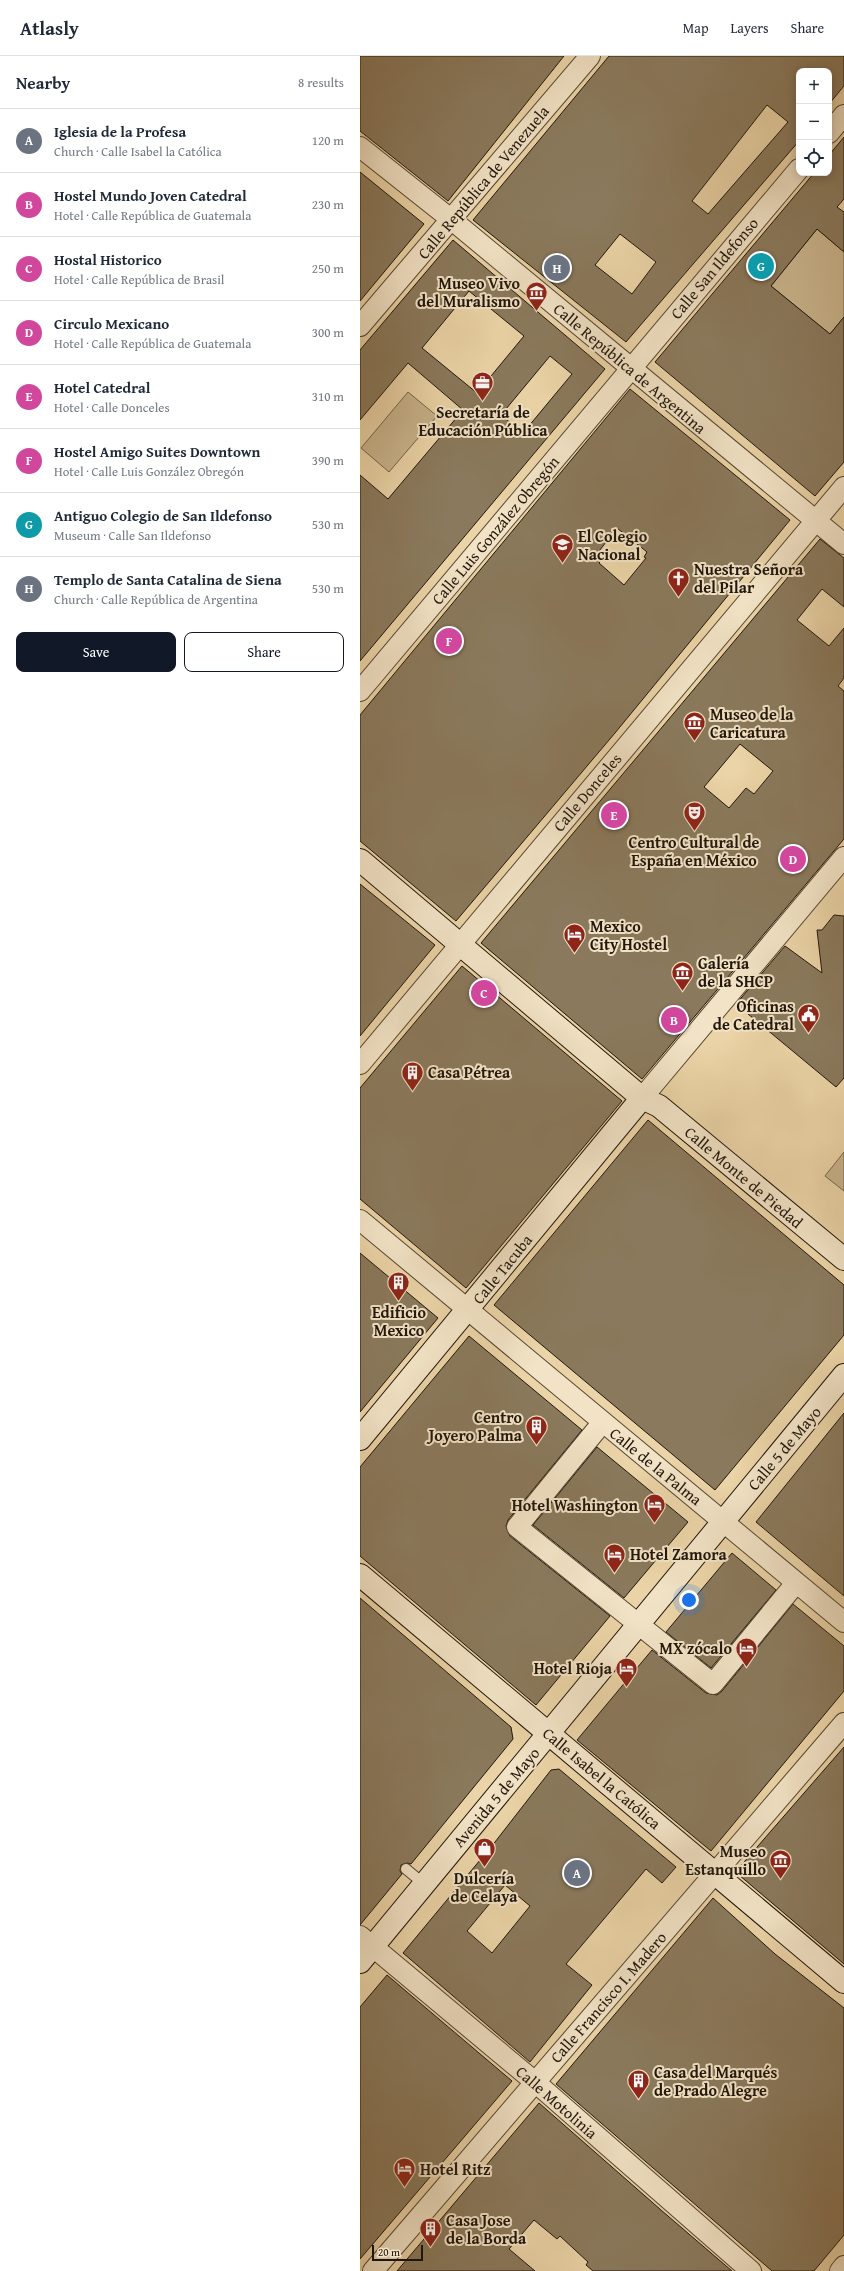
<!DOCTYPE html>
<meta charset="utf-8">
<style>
:root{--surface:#fff;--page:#f2f2f3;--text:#1f2937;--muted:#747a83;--line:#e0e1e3;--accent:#111827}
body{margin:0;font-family:"Gentium Book Plus",serif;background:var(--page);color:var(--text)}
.controls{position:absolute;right:12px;top:12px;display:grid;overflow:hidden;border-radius:8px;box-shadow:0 2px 10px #0003}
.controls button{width:36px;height:36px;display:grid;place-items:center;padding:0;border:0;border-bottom:1px solid var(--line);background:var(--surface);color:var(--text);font:20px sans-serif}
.scale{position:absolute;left:12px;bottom:10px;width:51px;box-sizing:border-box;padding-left:4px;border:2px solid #21160b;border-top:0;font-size:11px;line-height:14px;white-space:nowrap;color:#21160b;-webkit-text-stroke:3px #f2e3c6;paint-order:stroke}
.you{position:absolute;left:329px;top:1544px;width:14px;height:14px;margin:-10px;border:3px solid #fff;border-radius:50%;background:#1a73e8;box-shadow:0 0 0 6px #1a73e833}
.badge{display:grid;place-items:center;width:26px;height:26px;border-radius:50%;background:var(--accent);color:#fff;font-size:13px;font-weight:700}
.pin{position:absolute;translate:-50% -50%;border:2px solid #fff;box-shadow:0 1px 4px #0006}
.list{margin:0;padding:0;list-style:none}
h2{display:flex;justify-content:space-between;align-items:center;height:52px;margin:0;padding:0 16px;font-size:17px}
h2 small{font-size:13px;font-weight:400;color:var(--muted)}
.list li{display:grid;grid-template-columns:26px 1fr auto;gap:12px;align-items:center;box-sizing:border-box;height:64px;padding:0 16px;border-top:1px solid var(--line)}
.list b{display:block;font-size:15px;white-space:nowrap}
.list p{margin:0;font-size:13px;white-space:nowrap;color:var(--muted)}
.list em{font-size:13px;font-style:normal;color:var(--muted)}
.actions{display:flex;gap:8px;padding:12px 16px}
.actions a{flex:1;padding:9px 0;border:1px solid var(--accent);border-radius:8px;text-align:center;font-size:14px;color:var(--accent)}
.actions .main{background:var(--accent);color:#fff}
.icon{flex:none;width:22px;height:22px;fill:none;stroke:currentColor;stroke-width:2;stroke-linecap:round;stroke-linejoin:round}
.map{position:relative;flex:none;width:484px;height:2215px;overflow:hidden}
header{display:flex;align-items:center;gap:24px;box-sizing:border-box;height:56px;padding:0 20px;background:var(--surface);border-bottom:1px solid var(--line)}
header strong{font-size:19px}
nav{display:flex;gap:22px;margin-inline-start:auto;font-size:14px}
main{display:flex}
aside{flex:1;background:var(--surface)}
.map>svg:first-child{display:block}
</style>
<header>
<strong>Atlasly</strong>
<nav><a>Map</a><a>Layers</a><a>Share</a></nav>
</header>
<main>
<aside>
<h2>Nearby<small>8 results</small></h2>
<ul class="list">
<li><span class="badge" style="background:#6b7280">A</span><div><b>Iglesia de la Profesa</b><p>Church · Calle Isabel la Católica</p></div><em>120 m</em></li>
<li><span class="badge" style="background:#d1479c">B</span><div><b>Hostel Mundo Joven Catedral</b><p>Hotel · Calle República de Guatemala</p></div><em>230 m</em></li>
<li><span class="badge" style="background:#d1479c">C</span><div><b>Hostal Historico</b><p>Hotel · Calle República de Brasil</p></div><em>250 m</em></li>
<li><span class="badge" style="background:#d1479c">D</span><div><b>Circulo Mexicano</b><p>Hotel · Calle República de Guatemala</p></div><em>300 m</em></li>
<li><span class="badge" style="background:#d1479c">E</span><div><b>Hotel Catedral</b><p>Hotel · Calle Donceles</p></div><em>310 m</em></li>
<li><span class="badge" style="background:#d1479c">F</span><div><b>Hostel Amigo Suites Downtown</b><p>Hotel · Calle Luis González Obregón</p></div><em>390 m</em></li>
<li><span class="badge" style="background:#0f9aa8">G</span><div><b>Antiguo Colegio de San Ildefonso</b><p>Museum · Calle San Ildefonso</p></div><em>530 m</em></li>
<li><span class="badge" style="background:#6b7280">H</span><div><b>Templo de Santa Catalina de Siena</b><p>Church · Calle República de Argentina</p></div><em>530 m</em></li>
</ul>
<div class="actions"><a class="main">Save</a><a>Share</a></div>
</aside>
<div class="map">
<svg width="484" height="2215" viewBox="0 0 484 2215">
<rect width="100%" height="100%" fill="#ebd4a7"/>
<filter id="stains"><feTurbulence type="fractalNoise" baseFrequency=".005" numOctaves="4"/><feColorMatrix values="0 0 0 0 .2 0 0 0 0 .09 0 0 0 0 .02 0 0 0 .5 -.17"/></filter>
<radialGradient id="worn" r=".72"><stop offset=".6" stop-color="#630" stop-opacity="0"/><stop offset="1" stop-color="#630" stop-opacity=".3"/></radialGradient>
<!-- green -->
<g fill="#c9b48c" stroke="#75654c">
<polygon points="457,173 484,196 484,261 470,278 411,230"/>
<polygon points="48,336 77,360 29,416 1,392"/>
<polygon points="484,1096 484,1135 465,1120"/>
</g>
<!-- building -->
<g fill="#8a795c" stroke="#21160b" fill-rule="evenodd">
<polygon points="0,0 204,0 88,145 0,75"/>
<path d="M249 0H484V30L469 48V15H439V85L266 286 113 164ZM407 49 428 66 348 158 332 145ZM260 178 296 206 272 238 235 209Z"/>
<polygon points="484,81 484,143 477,151 484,156 484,196 457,173 411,230 470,278 484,261 484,406 455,440 295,306 454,117 469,117 469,99"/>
<polygon points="0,116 64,168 0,245"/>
<path d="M93 184 245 313 0 605V419L28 443 103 354 48 307 0 364V294ZM109 235 164 280 117 337 62 292ZM190 300 212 318 163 377 141 359Z"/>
<path d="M270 333 430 464 255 677 96 865 0 785V659ZM257 472 287 496 284 501 286 502 264 529 239 507 242 504 236 499Z"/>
<path d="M460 483 484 502V551L462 533 437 564 469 590 484 572V622L478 630 484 635V783L282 1023 121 887ZM380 688 413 715 394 738 386 732 369 752 344 731Z"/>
<polygon points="0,828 75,889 0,980"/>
<polygon points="474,859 484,860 484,1022 476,1031 376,948 425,890 462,917 457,874 462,874"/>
<polygon points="102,910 262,1045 106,1232 0,1143 0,1032"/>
<polygon points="288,1064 484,1229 484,1279 355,1434 134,1249"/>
<polygon points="0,1197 78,1262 0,1356"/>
<polygon points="109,1280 222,1374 148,1464 146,1470 150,1480 250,1560 176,1649 0,1500 0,1411"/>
<polygon points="484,1357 484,1540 396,1466"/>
<polygon points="237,1391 328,1466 264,1542 173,1469"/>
<polygon points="372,1497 416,1534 351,1612 306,1576"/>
<polygon points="0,1542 151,1671 153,1683 51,1808 47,1807 41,1809 40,1815 42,1818 0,1869"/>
<polygon points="433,1548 484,1590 484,1635 351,1795 217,1684 292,1594 346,1637 357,1639 362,1635"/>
<polygon points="484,1691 484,1908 379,1819 378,1813"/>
<path d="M199 1713 316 1811 302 1827 286 1813 206 1908 232 1929 170 2006 43 1897 135 1786 191 1714ZM145 1829 170 1850 132 1897 107 1875Z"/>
<polygon points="353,1842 415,1898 484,1952 484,2179 454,2215 412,2215 196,2028"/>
<polygon points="27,1919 152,2025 0,2203 0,1951"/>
<polygon points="179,2047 301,2154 372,2215 233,2215 226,2209 228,2206 200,2180 197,2183 174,2164 149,2193 175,2215 37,2215"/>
</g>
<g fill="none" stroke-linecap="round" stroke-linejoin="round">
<defs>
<polyline id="lane" points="46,1813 64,1828"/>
<g id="street">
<polyline points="469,77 484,59"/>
<polyline points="0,91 92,164 484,488"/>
<polyline points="0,270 230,0"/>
<polyline points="0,635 439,113"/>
<polyline points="0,1008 484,431"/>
<polyline points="282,1042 484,801"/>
<polyline points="0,1164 484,1566"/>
<polyline points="242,1367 157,1471 353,1628 436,1527"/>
<polyline points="0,1880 175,2026 391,2215"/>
<polyline points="13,2215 484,1667"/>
<polyline points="480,2215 484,2210"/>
</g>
<g id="secondary">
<polyline points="0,804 282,1042 299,1050 484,1203"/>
<polyline points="0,1383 282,1042"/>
<polyline points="0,1519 484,1926"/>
<polyline points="0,1906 484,1319"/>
</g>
</defs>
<!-- lane casing -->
<use href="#lane" stroke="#544632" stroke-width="12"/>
<!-- street casing -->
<use href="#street" stroke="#544632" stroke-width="22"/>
<!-- secondary casing -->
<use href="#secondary" stroke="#21160b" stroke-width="24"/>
<!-- lane -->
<use href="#lane" stroke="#f2e3c6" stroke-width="10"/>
<!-- street -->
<use href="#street" stroke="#f2e3c6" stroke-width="20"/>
<!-- secondary -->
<use href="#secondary" stroke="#f2e3c6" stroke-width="22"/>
</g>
<!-- icons -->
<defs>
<symbol id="museum-pin" viewBox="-11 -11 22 30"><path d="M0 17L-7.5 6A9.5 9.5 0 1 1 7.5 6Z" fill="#8f2418" stroke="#f2e3c6"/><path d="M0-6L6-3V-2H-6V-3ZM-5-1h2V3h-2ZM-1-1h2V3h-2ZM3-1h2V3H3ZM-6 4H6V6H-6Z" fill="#fff"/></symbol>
<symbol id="office-pin" viewBox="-11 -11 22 30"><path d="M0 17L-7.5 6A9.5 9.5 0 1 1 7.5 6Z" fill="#8f2418" stroke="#f2e3c6"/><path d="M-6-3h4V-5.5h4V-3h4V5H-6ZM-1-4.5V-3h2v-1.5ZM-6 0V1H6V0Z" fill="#fff"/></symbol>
<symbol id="university-pin" viewBox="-11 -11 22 30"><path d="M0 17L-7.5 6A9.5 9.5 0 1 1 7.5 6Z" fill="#8f2418" stroke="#f2e3c6"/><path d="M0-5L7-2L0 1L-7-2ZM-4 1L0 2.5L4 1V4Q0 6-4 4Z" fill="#fff"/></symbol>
<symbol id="church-pin" viewBox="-11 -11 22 30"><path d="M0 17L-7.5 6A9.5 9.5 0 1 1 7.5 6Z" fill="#8f2418" stroke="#f2e3c6"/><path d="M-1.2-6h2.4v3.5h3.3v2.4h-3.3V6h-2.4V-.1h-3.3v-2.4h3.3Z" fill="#fff"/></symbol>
<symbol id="theatre-pin" viewBox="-11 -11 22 30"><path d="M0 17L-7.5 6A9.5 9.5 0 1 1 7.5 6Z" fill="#8f2418" stroke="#f2e3c6"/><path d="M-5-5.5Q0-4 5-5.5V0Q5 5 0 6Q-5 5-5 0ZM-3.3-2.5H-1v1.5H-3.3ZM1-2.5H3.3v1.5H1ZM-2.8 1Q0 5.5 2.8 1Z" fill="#fff"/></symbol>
<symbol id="hotel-pin" viewBox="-11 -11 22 30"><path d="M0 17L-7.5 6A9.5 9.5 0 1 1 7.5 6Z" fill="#8f2418" stroke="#f2e3c6"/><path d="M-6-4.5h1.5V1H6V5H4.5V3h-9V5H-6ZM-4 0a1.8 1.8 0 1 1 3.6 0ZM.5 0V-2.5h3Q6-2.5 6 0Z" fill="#fff"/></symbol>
<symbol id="civic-pin" viewBox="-11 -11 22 30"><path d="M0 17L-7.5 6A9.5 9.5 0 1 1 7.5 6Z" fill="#8f2418" stroke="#f2e3c6"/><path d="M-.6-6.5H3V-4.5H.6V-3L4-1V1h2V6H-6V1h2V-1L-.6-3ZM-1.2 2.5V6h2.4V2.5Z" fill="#fff"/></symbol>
<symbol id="building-pin" viewBox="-11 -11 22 30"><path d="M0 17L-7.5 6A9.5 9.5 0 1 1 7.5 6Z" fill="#8f2418" stroke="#f2e3c6"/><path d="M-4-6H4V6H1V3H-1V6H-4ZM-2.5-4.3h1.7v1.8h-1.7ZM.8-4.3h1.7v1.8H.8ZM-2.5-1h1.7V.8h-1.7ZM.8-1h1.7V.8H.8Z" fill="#fff"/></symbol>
<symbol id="shop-pin" viewBox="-11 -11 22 30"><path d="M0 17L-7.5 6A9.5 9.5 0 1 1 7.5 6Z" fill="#8f2418" stroke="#f2e3c6"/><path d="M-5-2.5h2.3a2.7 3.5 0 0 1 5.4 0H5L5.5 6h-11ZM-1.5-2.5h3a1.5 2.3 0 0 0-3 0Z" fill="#fff"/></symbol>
</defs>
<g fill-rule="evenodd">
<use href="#museum-pin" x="164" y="224" width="25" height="34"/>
<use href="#office-pin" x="110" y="314" width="25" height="34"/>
<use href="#university-pin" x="190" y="476" width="25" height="34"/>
<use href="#church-pin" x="306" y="510" width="25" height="34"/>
<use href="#museum-pin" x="322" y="654" width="25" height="34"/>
<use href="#theatre-pin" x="322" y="744" width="25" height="34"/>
<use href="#hotel-pin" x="202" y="866" width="25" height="34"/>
<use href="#museum-pin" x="310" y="904" width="25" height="34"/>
<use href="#civic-pin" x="436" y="946" width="25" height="34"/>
<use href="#building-pin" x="40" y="1004" width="25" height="34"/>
<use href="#building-pin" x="26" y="1214" width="25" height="34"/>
<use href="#building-pin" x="164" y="1358" width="25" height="34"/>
<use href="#hotel-pin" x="282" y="1436" width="25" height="34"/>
<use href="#hotel-pin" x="242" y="1486" width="25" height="34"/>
<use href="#hotel-pin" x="374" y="1580" width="25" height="34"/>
<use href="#hotel-pin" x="254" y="1600" width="25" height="34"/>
<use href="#shop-pin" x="112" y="1780" width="25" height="34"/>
<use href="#museum-pin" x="408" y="1792" width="25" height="34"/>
<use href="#building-pin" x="266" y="2012" width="25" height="34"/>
<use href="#hotel-pin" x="32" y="2100" width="25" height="34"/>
<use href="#building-pin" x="58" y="2160" width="25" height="34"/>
</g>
<g text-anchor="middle" stroke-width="4" stroke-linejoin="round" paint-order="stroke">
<!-- street labels -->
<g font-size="16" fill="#21160b" stroke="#f2e3c6">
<text transform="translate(123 126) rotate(-50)" y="6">Calle República de Venezuela</text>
<text transform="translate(354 212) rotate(-50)" y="6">Calle San Ildefonso</text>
<text transform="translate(270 312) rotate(40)" y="6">Calle República de Argentina</text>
<text transform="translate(135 474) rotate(-50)" y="6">Calle Luis González Obregón</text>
<text transform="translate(227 736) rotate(-50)" y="6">Calle Donceles</text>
<text transform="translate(384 1121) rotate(40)" y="6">Calle Monte de Piedad</text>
<text transform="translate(142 1213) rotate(-51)" y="6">Calle Tacuba</text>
<text transform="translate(424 1392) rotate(-50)" y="6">Calle 5 de Mayo</text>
<text transform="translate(296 1410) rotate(39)" y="6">Calle de la Palma</text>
<text transform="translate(242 1722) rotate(40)" y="6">Calle Isabel la Católica</text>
<text transform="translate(136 1741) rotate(-50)" y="6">Avenida 5 de Mayo</text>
<text transform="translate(248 1941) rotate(-49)" y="6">Calle Francisco I. Madero</text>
<text transform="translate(197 2046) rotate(41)" y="6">Calle Motolinia</text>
</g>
<!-- poi labels -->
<g font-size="16" font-weight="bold" fill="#21160b" stroke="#f2e3c6" text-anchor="start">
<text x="160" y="233" text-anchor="end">Museo Vivo<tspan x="160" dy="18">del Muralismo</tspan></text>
<text x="123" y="362" text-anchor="middle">Secretaría de<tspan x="123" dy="18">Educación Pública</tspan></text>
<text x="218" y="486">El Colegio<tspan x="218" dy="18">Nacional</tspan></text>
<text x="334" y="519">Nuestra Señora<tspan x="334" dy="18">del Pilar</tspan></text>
<text x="350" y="664">Museo de la<tspan x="350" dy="18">Caricatura</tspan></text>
<text x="334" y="792" text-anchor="middle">Centro Cultural de<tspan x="334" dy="18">España en México</tspan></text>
<text x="230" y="876">Mexico<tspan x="230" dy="18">City Hostel</tspan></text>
<text x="338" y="913">Galería<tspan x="338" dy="18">de la SHCP</tspan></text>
<text x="434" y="956" text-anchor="end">Oficinas<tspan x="434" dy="18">de Catedral</tspan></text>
<text x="68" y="1022">Casa Pétrea</text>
<text x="39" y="1262" text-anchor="middle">Edificio<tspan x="39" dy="18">Mexico</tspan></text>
<text x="162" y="1367" text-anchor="end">Centro<tspan x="162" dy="18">Joyero Palma</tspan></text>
<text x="278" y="1455" text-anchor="end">Hotel Washington</text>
<text x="270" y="1504">Hotel Zamora</text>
<text x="372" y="1598" text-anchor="end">MX zócalo</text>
<text x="252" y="1618" text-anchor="end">Hotel Rioja</text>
<text x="406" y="1801" text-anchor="end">Museo<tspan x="406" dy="18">Estanquillo</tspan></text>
<text x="124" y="1828" text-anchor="middle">Dulcería<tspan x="124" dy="18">de Celaya</tspan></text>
<text x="294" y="2022">Casa del Marqués<tspan x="294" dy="18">de Prado Alegre</tspan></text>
<text x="60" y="2119">Hotel Ritz</text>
<text x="86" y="2170">Casa Jose<tspan x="86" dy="18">de la Borda</tspan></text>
</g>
</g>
<rect width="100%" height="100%" filter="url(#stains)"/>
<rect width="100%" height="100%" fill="url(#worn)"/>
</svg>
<div class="controls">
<button>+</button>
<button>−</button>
<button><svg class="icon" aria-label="locate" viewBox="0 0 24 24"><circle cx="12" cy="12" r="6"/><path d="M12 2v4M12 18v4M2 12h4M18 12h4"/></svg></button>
</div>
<div class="scale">20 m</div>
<div class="you"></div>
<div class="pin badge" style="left:217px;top:1817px;background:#6b7280">A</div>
<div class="pin badge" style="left:314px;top:964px;background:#d1479c">B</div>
<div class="pin badge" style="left:124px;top:937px;background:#d1479c">C</div>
<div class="pin badge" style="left:433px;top:803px;background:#d1479c">D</div>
<div class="pin badge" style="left:254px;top:759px;background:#d1479c">E</div>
<div class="pin badge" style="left:89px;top:585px;background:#d1479c">F</div>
<div class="pin badge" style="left:401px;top:210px;background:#0f9aa8">G</div>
<div class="pin badge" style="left:197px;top:212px;background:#6b7280">H</div>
</div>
</main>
